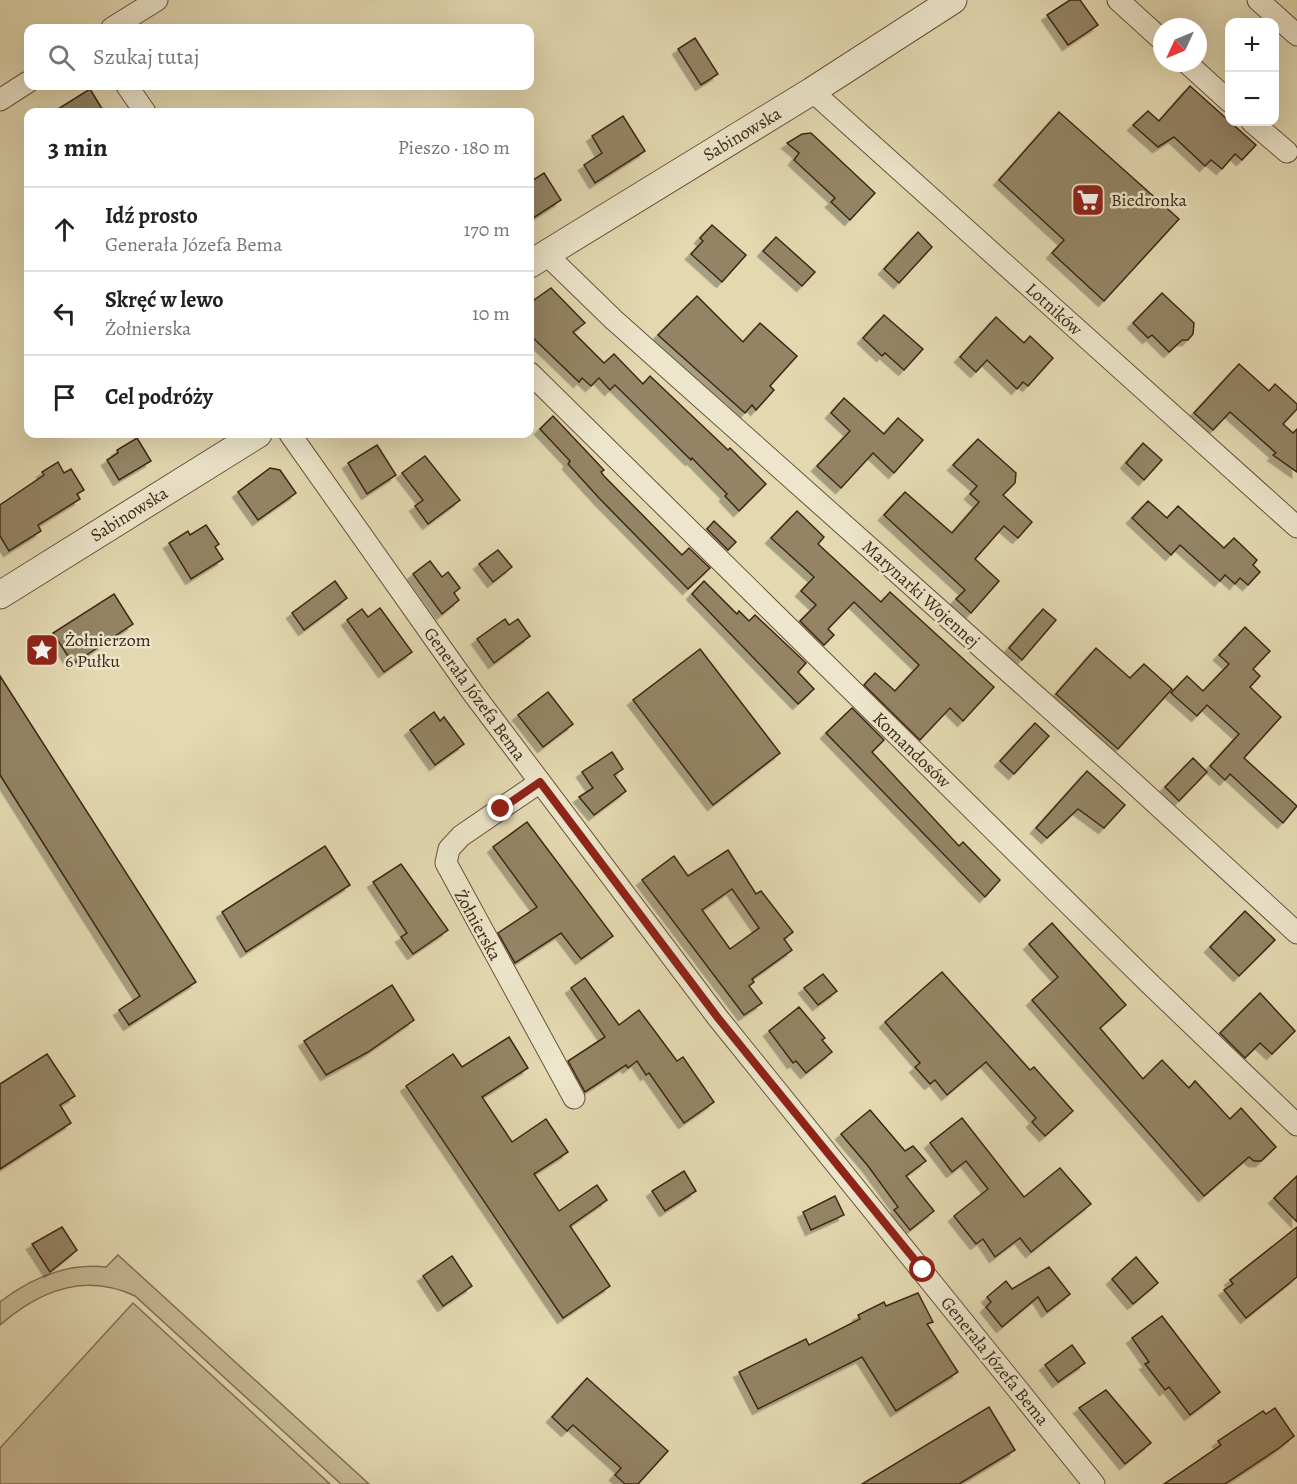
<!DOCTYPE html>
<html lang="pl">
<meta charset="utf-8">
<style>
:root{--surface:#fff;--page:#f6f6f6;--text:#202124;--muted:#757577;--line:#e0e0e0}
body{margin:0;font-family:Alegreya,serif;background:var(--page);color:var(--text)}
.controls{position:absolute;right:18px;top:18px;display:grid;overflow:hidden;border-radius:12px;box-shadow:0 6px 24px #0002}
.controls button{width:54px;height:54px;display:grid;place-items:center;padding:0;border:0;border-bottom:2px solid var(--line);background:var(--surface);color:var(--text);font:30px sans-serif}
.compass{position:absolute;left:1153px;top:18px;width:54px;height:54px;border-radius:50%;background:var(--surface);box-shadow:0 6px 24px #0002;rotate:226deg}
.stop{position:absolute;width:18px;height:18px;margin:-14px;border:4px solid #8f2418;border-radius:50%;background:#fff}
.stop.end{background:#8f2418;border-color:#fff;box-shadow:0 2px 6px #0008}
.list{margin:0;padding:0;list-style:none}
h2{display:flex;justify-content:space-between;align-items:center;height:78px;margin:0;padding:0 24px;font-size:26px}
h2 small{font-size:20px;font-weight:400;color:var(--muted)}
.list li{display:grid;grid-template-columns:39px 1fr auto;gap:18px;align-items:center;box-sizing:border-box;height:84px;padding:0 24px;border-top:2px solid var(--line)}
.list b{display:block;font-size:22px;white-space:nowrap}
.list p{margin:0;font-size:20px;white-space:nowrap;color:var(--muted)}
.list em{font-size:20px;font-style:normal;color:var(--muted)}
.icon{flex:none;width:33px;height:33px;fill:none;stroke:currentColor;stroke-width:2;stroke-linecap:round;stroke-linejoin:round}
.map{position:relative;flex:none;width:1297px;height:1484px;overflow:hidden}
.search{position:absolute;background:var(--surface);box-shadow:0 6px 24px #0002;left:24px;top:24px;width:510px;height:66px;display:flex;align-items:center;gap:15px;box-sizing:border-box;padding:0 21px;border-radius:12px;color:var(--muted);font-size:22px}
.panel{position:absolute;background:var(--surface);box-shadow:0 6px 24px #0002;left:24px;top:108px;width:510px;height:330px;border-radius:12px}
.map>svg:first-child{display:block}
</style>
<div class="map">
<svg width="1297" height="1484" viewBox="0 0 1297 1484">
<defs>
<filter id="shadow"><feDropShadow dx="-5.5" dy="5.5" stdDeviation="0" flood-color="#0004"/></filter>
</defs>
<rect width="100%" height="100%" fill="#e3d8b0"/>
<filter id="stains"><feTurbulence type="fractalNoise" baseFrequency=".00333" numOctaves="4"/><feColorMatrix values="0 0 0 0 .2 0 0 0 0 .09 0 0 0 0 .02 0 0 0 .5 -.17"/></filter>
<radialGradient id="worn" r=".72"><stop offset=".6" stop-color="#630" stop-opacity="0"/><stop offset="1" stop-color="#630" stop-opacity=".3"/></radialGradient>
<!-- green -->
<g fill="#c7ba95" stroke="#827154" stroke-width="1.5">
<path d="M118 1255 369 1484H341L135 1296C85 1272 40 1290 0 1325V1302C31 1278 67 1263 106 1267Z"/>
<polygon points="133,1303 330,1484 0,1484 0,1448"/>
</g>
<!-- building -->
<g fill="#948465" stroke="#3e2813" stroke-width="1.5" fill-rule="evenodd" filter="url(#shadow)">
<polygon points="1070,0 1080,0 1098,25 1068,45 1047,15"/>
<polygon points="695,38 718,74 701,85 678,49"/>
<polygon points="1190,86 1256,145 1242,160 1235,154 1222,169 1211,160 1205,166 1174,137 1158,147 1133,125 1148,111 1159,121"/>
<polygon points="90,89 104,112 53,112"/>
<polygon points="1059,112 1179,219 1104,301 1052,253 1064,240 999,180"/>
<polygon points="623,116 645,151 595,183 584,165 602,153 592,136"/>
<polygon points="811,133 875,193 850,220 831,202 835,198 794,160 799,153 787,143 802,134"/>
<polygon points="544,173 561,200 530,220 530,182"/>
<polygon points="712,225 746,255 722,282 691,254 703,241 700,238"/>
<polygon points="918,232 932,247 899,283 884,269"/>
<polygon points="776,237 815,272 802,286 763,251"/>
<polygon points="551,288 585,323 573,332 604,363 614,354 643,384 650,376 728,450 730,448 766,484 739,511 725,496 727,494 692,458 691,460 615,385 610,390 599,378 591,386 582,378 579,382 530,335 530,303"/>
<polygon points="1162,293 1194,323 1193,334 1188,340 1182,340 1169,352 1152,335 1148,338 1133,323"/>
<polygon points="697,296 743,342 760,323 797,356 770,386 774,390 756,410 752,405 745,413 658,335"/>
<polygon points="884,315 923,349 904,370 885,353 882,356 863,338"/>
<polygon points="996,317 1024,343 1030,336 1053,358 1028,386 1023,382 1017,389 987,360 976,372 960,357"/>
<polygon points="1239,364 1269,391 1275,384 1297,404 1297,409 1283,424 1293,433 1297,429 1297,472 1273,455 1276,453 1230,412 1213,430 1194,413"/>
<polygon points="844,398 884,434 898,418 923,440 894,473 873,453 841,488 817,466 850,431 831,413"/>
<polygon points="553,416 604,470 601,472 604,476 682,555 689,548 710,568 688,589 599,498 568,464 570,461 540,429"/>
<polygon points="137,438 151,461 119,480 107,460 118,453 117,450"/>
<polygon points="978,439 1016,473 1015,483 1003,495 1032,522 1018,538 1004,526 975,559 999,581 971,613 956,599 965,590 884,515 905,492 952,533 979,502 970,494 977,486 953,465"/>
<polygon points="1143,443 1162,460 1144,480 1126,463"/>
<polygon points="377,445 396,475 367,494 348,463"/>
<polygon points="425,456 460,500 428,524 415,506 423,500 402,473"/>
<polygon points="58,462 64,473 71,469 84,490 77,494 80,499 38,525 41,531 9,551 0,536 0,505 44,475 42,472"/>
<polygon points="270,468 280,470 296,493 258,520 238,492"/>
<polygon points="1148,501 1167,518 1178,506 1224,548 1234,538 1257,560 1253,565 1260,572 1248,585 1240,578 1235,584 1225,575 1220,581 1180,545 1171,555 1132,518"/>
<polygon points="797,511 824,537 818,544 881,602 890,592 994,687 963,721 950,708 920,740 864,685 875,673 895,691 919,665 854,602 828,629 834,635 824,645 800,621 816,605 801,591 814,577 771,538"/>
<polygon points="714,521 736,542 728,550 707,529"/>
<polygon points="206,525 219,544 215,547 223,559 191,579 169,543 188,531 190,535"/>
<polygon points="498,550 512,567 493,582 479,564"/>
<polygon points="430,561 442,577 448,572 460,588 454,593 459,600 442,614 413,574"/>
<polygon points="335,581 347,598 304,630 292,613"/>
<polygon points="704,581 737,614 739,611 749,621 755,615 806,663 798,672 814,689 798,704 692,594"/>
<polygon points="114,594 133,624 73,664 53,633"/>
<polygon points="380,608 412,652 384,672 347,620 362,609 368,617"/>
<polygon points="1043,609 1056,620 1022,660 1009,648"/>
<polygon points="505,619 509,625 518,619 530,636 494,663 477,639"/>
<polygon points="1245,627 1270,651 1253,669 1260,676 1250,687 1281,717 1244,758 1297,806 1283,823 1230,774 1225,780 1210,766 1239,734 1207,705 1197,716 1171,693 1187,676 1203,691 1229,664 1219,655"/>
<polygon points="1096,648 1130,678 1144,664 1172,689 1118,749 1056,694"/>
<polygon points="700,649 780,753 713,805 633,700"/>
<polygon points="0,676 196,982 129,1025 119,1010 140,996 0,775"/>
<polygon points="548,692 573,724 543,747 518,715"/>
<polygon points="852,708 884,740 872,752 959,846 963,842 1000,880 985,897 826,733"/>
<polygon points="434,712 440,721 444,717 464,744 435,765 410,730"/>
<polygon points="1035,723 1049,736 1014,774 1000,761"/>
<polygon points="612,752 623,769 614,775 626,791 594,815 579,797 593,788 582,772"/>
<polygon points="1193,758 1207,772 1179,801 1165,787"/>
<polygon points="1087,771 1125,805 1104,828 1078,809 1047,838 1036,828"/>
<polygon points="527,822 613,936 581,959 561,933 515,963 498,933 537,907 493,847"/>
<polygon points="325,846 350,885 246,952 222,912"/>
<path d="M728 850 756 894 761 891 793 932 784 939 792 950 752 979 754 982 749 986 762 1003 744 1015 642 880 674 856 688 876ZM732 889 759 928 730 949 702 910Z"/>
<polygon points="401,864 448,930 413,954 401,937 407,933 373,882"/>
<polygon points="1245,911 1275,940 1239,976 1210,947"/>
<polygon points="1052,923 1126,1005 1100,1028 1143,1079 1162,1060 1189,1088 1195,1081 1230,1119 1241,1108 1276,1147 1261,1161 1254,1161 1249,1157 1204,1196 1032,1000 1058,977 1029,944"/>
<polygon points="942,972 1030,1070 1034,1067 1073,1111 1045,1136 1032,1122 1036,1118 986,1062 947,1095 935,1080 930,1084 915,1067 920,1063 885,1022"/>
<polygon points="823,974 837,991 818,1005 804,988"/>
<polygon points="585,978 619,1025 639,1010 677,1061 683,1057 714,1102 684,1123 649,1073 646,1075 637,1061 628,1068 626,1065 585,1092 568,1061 605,1037 571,988"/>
<polygon points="392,985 414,1020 368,1052 326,1075 304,1041"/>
<polygon points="1260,993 1295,1031 1272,1054 1260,1043 1245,1058 1220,1033"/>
<polygon points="799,1007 825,1038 822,1040 832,1052 806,1073 796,1061 793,1063 769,1031"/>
<polygon points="509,1037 528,1068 482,1097 512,1142 546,1119 568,1152 534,1174 559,1211 597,1185 607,1200 570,1226 610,1286 563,1318 406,1086 453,1054 462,1067"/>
<polygon points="47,1054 75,1096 60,1105 71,1123 0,1169 0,1084"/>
<polygon points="870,1110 905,1151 913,1146 926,1161 906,1176 934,1211 910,1230 894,1210 898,1207 868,1166 841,1134"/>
<polygon points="962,1118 1024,1197 1060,1168 1091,1204 1031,1252 1020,1238 995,1257 983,1239 976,1244 954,1216 988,1189 966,1161 952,1172 930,1143"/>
<polygon points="684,1171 696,1191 665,1211 652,1191"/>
<polygon points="1297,1176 1297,1222 1274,1198"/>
<polygon points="835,1196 844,1215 811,1230 803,1212"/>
<polygon points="62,1227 77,1250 50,1272 32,1244"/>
<polygon points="1297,1227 1297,1277 1246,1318 1224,1290 1233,1284 1230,1280"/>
<polygon points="452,1256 472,1286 443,1306 423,1276"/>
<polygon points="1136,1257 1158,1283 1133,1304 1112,1279"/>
<polygon points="1049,1267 1070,1294 1047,1312 1038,1297 1002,1327 986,1307 991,1302 987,1297 1006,1281 1012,1289"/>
<polygon points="918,1293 933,1322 927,1324 958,1372 896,1411 862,1357 758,1409 739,1372 806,1339 809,1345 860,1319 858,1315 884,1302 886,1306"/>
<polygon points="1162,1316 1220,1392 1190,1415 1169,1387 1165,1390 1145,1364 1149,1362 1132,1338"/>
<polygon points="1072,1345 1085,1363 1058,1382 1045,1365"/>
<polygon points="587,1378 668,1451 638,1484 625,1484 615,1475 621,1468 573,1425 567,1431 552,1417"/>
<polygon points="1106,1390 1151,1443 1125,1464 1079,1408"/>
<polygon points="989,1407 1015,1450 959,1484 862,1484"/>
<polygon points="1275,1408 1294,1436 1279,1448 1225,1484 1164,1484 1221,1445 1218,1441 1263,1411 1266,1414"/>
</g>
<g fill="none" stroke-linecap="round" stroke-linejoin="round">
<defs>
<g id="minor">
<polyline points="1118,0 1162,40"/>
<polyline points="1258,0 1297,35"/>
<polyline points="112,28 157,0"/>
<polyline points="1187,63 1230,102"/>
<polyline points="127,86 145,112"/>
<polyline points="812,91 1297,527"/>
<polyline points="0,100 28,82"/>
<polyline points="1252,122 1287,152"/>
<polyline points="546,254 614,320 1128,778 1297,933"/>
<polyline points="530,373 1148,982 1297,1125"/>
<polyline points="290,434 473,693 718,1018 1094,1484"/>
<polyline points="540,782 461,836 449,849 446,863 574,1098"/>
</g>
<g id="tertiary">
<polyline points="530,264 812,91 953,0"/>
<polyline points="0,595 258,434"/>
</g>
</defs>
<!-- minor casing -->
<use href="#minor" stroke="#67543a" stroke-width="23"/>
<!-- tertiary casing -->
<use href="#tertiary" stroke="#67543a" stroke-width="29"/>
<!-- minor -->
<use href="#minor" stroke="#ede6cc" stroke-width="21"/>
<!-- tertiary -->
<use href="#tertiary" stroke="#ede6cc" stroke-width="27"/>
</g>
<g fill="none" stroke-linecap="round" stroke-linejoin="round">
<!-- route -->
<polyline stroke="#8f2418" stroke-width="8" points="501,809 540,782 718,1018 923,1270"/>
</g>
<!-- icons -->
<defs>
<symbol id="supermarket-square" viewBox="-11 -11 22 22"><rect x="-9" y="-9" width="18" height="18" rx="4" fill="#8f2418" stroke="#ede6cc"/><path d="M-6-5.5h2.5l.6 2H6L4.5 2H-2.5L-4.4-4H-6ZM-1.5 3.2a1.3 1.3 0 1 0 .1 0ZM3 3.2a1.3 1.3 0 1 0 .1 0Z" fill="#fff"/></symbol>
<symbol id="sight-square" viewBox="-11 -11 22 22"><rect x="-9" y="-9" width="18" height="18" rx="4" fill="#8f2418" stroke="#ede6cc"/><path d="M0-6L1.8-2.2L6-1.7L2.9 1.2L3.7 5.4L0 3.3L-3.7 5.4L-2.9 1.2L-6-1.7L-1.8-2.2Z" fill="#fff"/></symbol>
</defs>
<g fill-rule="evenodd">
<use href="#supermarket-square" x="1069" y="181" width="38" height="38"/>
<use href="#sight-square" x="23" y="631" width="38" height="38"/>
</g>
<g text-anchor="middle" stroke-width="5" stroke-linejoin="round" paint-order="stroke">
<!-- street labels -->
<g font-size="18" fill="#3e2813" stroke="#ede6cc">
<text transform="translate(742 134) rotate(-31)" y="6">Sabinowska</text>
<text transform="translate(1054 309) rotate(42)" y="6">Lotników</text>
<text transform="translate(129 514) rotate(-32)" y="6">Sabinowska</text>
<text transform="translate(921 594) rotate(42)" y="6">Marynarki Wojennej</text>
<text transform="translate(475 694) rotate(54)" y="6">Generała Józefa Bema</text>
<text transform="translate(912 750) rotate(44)" y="6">Komandosów</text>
<text transform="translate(478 925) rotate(61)" y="6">Żołnierska</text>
<text transform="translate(995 1361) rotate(51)" y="6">Generała Józefa Bema</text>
</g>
<!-- poi labels -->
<g font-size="18" fill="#3e2813" stroke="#ede6cc" text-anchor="start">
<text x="1111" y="206">Biedronka</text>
<text x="65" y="646">Żołnierzom<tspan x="65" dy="21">6 Pułku</tspan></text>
</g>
</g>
<rect width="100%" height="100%" filter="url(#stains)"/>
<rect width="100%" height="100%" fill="url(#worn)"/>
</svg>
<div class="controls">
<button>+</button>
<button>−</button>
</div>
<svg class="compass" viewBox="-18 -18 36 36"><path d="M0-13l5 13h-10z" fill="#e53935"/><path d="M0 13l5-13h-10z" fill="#757577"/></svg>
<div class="stop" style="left:923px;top:1270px"></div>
<div class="stop end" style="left:501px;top:809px"></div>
<div class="search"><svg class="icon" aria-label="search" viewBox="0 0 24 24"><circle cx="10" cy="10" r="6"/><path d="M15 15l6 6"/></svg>Szukaj tutaj</div>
<section class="panel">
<h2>3 min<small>Pieszo · 180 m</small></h2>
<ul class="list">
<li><svg class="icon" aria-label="ahead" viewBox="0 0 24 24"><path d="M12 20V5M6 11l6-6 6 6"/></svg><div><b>Idź prosto</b><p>Generała Józefa Bema</p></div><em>170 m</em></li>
<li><svg class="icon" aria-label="left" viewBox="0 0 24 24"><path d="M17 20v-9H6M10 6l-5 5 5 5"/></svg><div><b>Skręć w lewo</b><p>Żołnierska</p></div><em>10 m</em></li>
<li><svg class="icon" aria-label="arrive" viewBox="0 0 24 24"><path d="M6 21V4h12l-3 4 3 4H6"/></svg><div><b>Cel podróży</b></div></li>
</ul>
</section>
</div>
